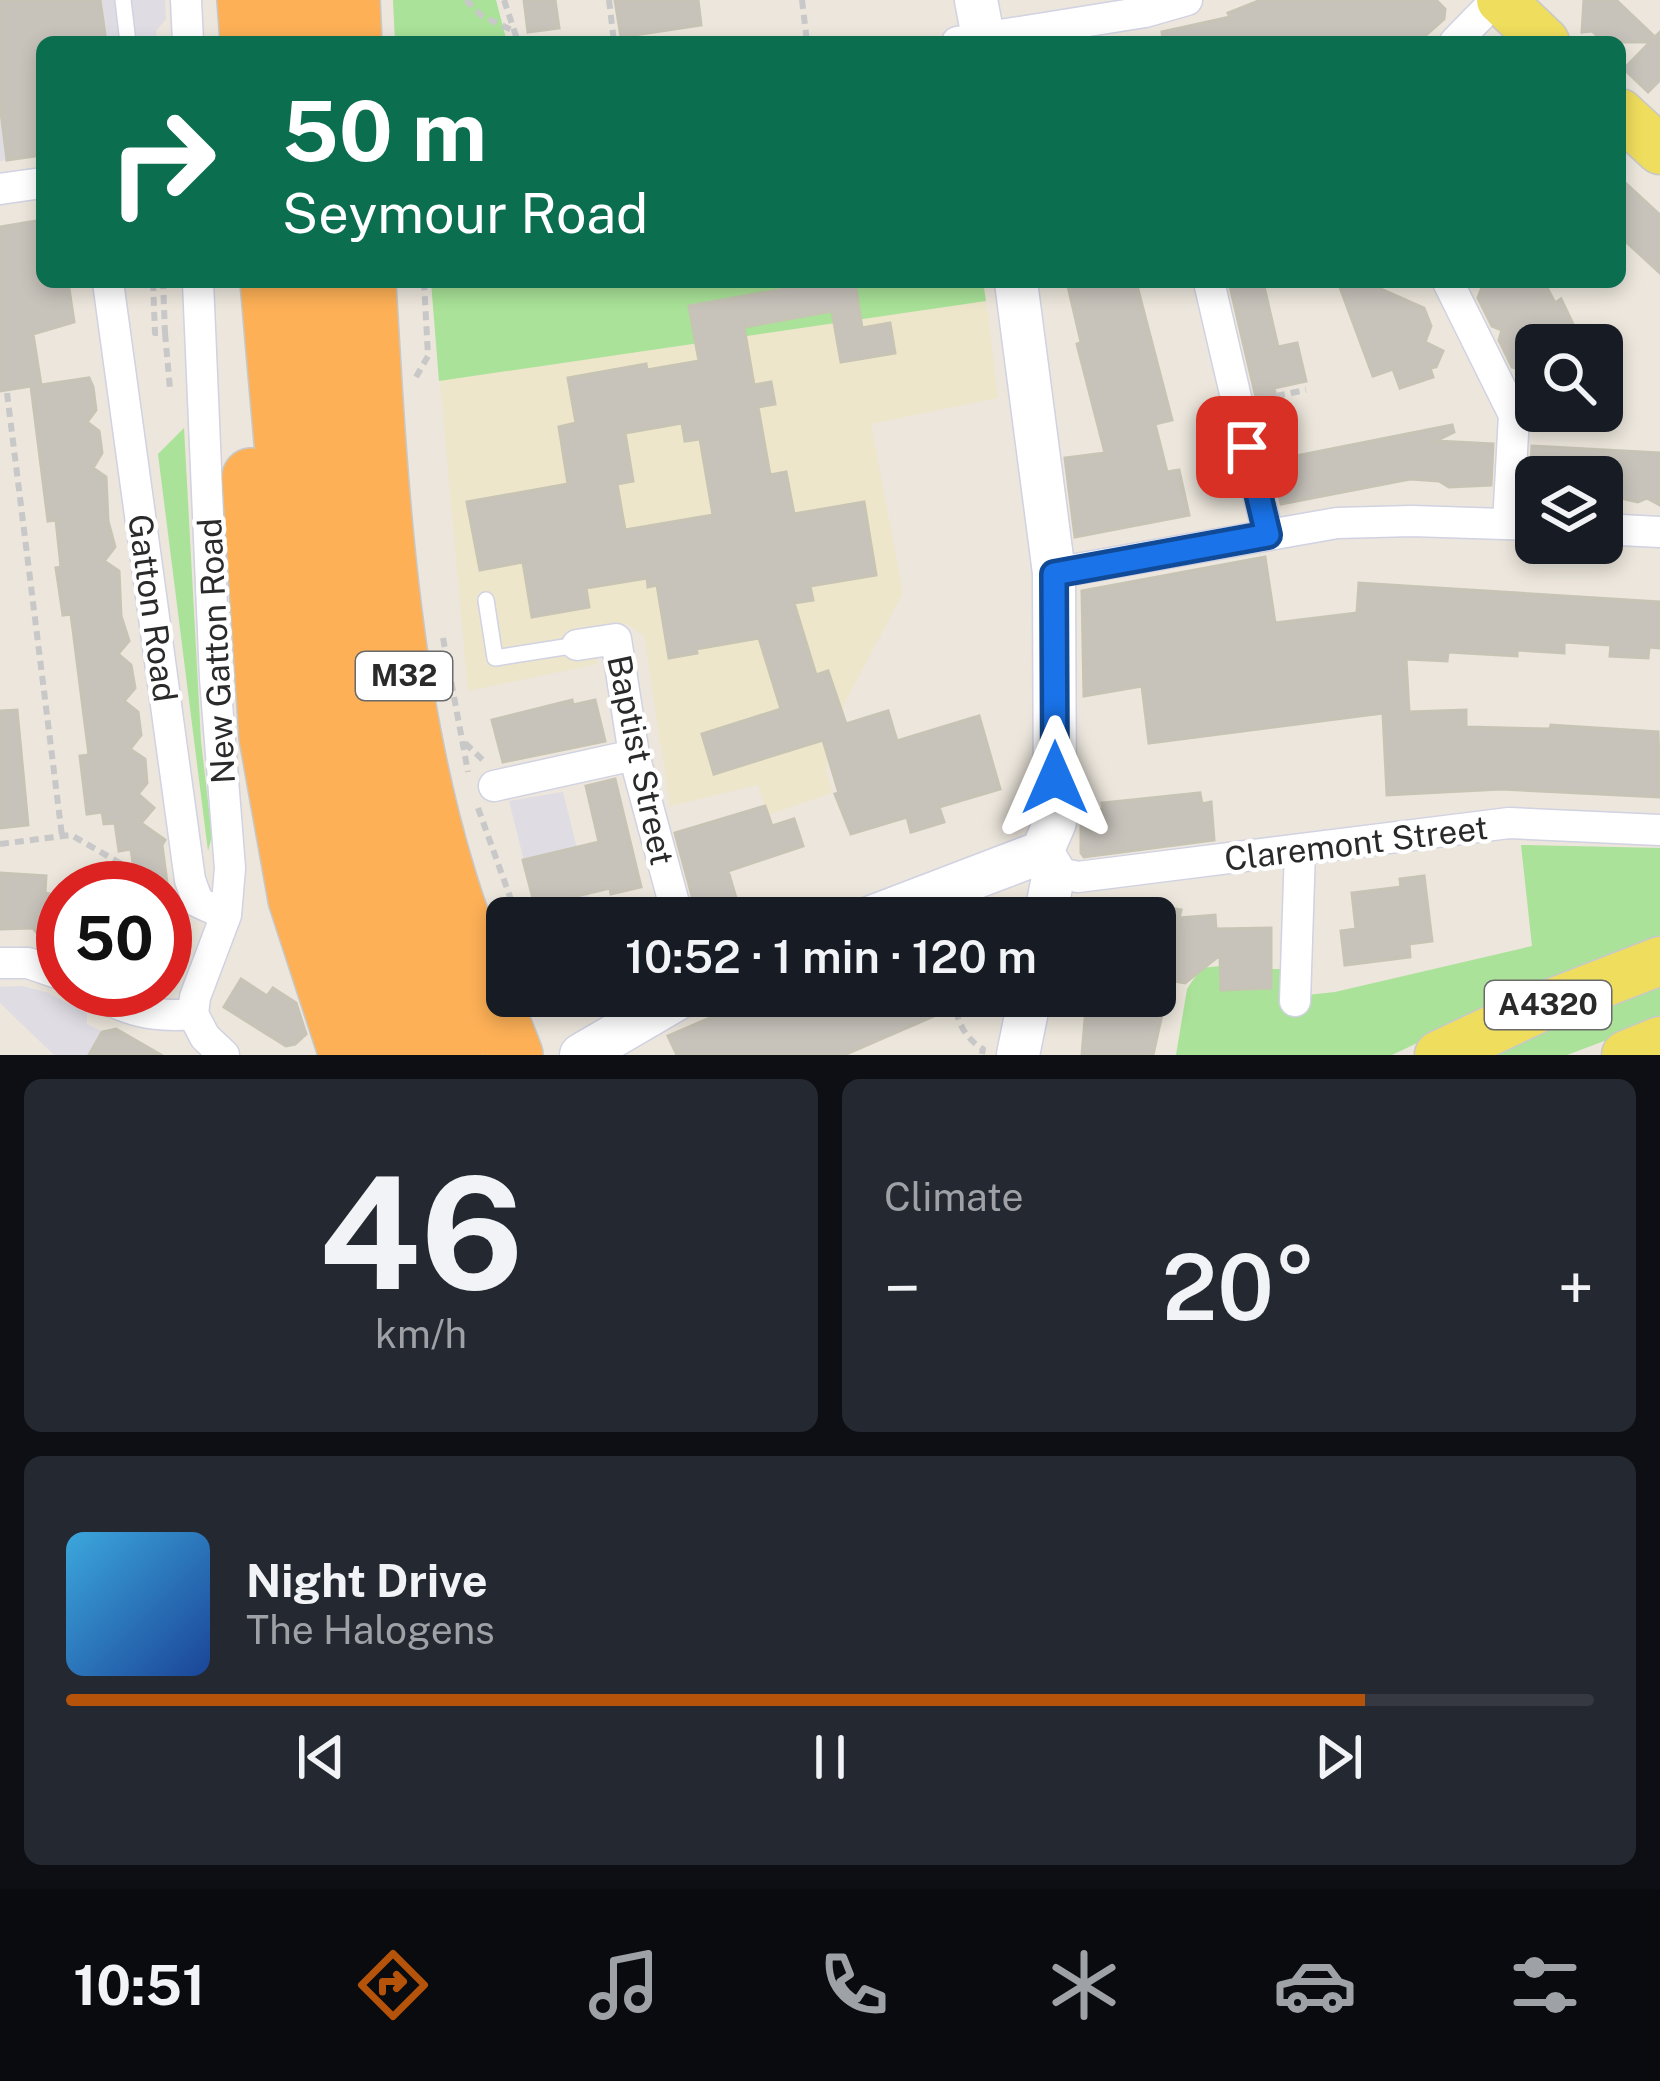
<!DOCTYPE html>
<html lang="en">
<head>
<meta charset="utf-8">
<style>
  :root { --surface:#171b24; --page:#242831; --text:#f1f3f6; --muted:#9ea1a6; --line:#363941; --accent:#b45309 }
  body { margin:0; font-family:"Public Sans",sans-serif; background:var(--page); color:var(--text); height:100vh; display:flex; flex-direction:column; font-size:45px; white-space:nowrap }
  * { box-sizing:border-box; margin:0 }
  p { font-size:39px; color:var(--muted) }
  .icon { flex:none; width:66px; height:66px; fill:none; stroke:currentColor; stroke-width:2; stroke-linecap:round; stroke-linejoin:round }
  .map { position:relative; height:1055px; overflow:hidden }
  .sheet { display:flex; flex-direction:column; gap:24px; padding:24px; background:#0d0f14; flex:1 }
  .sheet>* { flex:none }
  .banner { position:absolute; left:36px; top:36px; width:1590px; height:252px; border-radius:18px; box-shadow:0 6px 18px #0003; background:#0b6e4f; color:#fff; overflow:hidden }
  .controls { position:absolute; left:1515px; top:324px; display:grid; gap:24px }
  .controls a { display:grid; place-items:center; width:108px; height:108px; border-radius:18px; background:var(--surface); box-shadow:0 6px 18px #0003; font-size:60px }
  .speed { position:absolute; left:36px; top:861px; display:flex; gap:24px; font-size:60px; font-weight:700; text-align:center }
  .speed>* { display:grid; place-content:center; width:156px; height:156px; border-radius:50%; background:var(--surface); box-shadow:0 6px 18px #0003; line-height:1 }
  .speed .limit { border:18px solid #d22; background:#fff; color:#111 }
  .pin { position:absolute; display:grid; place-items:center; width:102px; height:102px; color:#fff; margin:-51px; border-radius:24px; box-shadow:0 6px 18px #0006 }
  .me { position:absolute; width:132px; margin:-66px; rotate:0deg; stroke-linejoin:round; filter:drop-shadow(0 0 9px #0008) }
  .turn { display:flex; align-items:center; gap:42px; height:252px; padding:0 48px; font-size:54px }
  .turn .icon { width:156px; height:156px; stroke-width:2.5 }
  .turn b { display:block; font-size:84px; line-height:102px }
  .big { font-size:90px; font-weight:600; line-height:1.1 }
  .sheet .widget { flex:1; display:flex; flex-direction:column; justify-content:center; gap:18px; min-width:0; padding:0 42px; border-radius:18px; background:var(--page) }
  .sheet .dial { align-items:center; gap:0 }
  .dial b { font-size:156px; line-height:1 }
  .song { display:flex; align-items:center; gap:36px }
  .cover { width:144px; height:144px; border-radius:18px; background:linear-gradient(135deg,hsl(200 70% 55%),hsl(220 70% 35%)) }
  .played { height:12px; border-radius:6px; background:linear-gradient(90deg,var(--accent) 85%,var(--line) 85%) }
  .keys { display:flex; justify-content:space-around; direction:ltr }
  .heat { display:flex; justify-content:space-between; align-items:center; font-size:66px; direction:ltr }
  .sheet .tiles { flex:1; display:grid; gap:24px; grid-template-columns:1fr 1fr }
  .widget:last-child { grid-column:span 2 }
  .trip { position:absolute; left:486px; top:897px; width:690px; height:120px; border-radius:18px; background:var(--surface); box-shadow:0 6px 18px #0003; font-weight:600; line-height:120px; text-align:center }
  .dock { display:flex; height:192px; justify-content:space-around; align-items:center; background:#090b0e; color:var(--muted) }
  .dock .icon { width:84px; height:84px }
  .dock .on { color:var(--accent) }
  .dock b { font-size:54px; color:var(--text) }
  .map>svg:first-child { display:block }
</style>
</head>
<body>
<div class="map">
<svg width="1660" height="1055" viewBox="0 0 1660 1055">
  <rect width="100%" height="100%" fill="#ece6dc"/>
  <path fill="#dfdce4" d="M 0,0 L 165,0 L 166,19 L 156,31 L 157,42 L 42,42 L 42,155 L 0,161 Z
    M 563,792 L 590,901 L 537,913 L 509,801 Z
    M 22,986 L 46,992 L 87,1013 L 87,1024 L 149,1055 L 54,1055 L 0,1003 L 0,987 Z"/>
  <path fill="#ede6cb" d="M 431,282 L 984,282 L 998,398 L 871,424 L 903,593 L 845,702 L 826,769 L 832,793 L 768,815 L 758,785 L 670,806 L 644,636 L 627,624 L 577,632 L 596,653 L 597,664 L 468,691 Z"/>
  <path fill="#a9e298" d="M 393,0 L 496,0 L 507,42 L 395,42 Z
    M 431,282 L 983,282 L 986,301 L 439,381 Z
    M 184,428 L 201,741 L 212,836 L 208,851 L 158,454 Z
    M 1521,845 L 1660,848 L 1660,939 L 1533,988 L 1392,1055 L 1176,1055 L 1187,989 L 1201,968 L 1220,966 L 1221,990 L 1270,988 L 1270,969 L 1286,969 L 1307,995 L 1335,992 L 1532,946 Z
    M 1660,978 L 1660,1020 L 1567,1055 L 1468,1055 Z"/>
  <path fill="#c7c3bb" stroke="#c7c3b5" stroke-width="3" fill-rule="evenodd" d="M 0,0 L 100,0 L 106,42 L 42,42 L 42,155 L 7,160 L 0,104 Z
    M 524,0 L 555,0 L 559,28 L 528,32 Z
    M 615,0 L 698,0 L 701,25 L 621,37 Z
    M 1261,0 L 1436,0 L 1445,9 L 1444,19 L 1418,42 L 1163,42 L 1162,32 L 1230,17 L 1228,13 Z
    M 1584,0 L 1616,0 L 1655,37 L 1660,32 L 1660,80 L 1648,92 L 1624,69 L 1650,42 L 1604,42 L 1592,31 L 1582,32 Z
    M 1620,178 L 1660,215 L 1660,273 L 1620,236 Z
    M 42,220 L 42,282 L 68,282 L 74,322 L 33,334 L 41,385 L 89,378 L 93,387 L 96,410 L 87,422 L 99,431 L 102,453 L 93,468 L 106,477 L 108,521 L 115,547 L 104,561 L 119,571 L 121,616 L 129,641 L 118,654 L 131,665 L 135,688 L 124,701 L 138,712 L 141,735 L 130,749 L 145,759 L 147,783 L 138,794 L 154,808 L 141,823 L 165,840 L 162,845 L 167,883 L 133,863 L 131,849 L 119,851 L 115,823 L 104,824 L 102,812 L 87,814 L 80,756 L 89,755 L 71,614 L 63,615 L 56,568 L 61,567 L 56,520 L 48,521 L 31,386 L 0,391 L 0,227 Z
    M 823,282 L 855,282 L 862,328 L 890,323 L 895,353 L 841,362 L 832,311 L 744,327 L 754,385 L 771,382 L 775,404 L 758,407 L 770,475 L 786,472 L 794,514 L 864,502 L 876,575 L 810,586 L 813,600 L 794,603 L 816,675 L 828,671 L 846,724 L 888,711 L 897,741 L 979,716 L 1000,789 L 939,807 L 944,822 L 911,832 L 907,817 L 851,834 L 835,794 L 839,793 L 823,740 L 714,774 L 702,734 L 781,709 L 759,638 L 696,649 L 697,653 L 669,658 L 657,585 L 648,587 L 647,578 L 586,588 L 589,607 L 532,617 L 523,562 L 480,570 L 467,502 L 568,484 L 559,427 L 576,423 L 568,378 L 646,364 L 647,370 L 699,361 L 689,306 ZM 682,423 L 685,441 L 700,439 L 713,515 L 625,530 L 617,484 L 633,481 L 625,433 Z
    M 1067,282 L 1136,282 L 1172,420 L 1155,424 L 1167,472 L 1179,470 L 1189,515 L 1075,537 L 1065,458 L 1105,453 L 1077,344 L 1081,342 Z
    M 1229,282 L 1263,282 L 1278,347 L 1297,343 L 1306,381 L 1274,388 L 1291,457 L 1452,425 L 1454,432 L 1436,441 L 1493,444 L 1491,485 L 1449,487 L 1439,481 L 1410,479 L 1281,504 Z
    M 1338,282 L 1365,282 L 1424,308 L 1431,326 L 1425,342 L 1443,351 L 1436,367 L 1430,368 L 1433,377 L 1400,388 L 1393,369 L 1373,376 Z
    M 1484,282 L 1544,282 L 1555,303 L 1561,299 L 1583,345 L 1536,345 L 1536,374 L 1512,367 L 1499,340 L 1502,330 L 1492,326 L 1478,298 Z
    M 1532,446 L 1660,453 L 1660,505 L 1647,498 L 1638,502 L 1616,497 L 1602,502 L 1602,477 L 1536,477 L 1536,487 L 1530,487 Z
    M 1265,557 L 1275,623 L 1357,613 L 1359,583 L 1660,602 L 1660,648 L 1649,647 L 1648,658 L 1610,656 L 1611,645 L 1564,642 L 1564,653 L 1517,650 L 1517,656 L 1448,652 L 1447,661 L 1406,659 L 1409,712 L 1466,710 L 1466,727 L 1550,729 L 1551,725 L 1658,732 L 1660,797 L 1501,789 L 1387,795 L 1383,713 L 1149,743 L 1142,686 L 1084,696 L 1082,591 Z
    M 572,700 L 573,705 L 595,700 L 605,741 L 503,762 L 492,720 Z
    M 17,710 L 28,825 L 0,828 L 0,711 Z
    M 615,779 L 641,887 L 611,894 L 610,888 L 535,906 L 523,860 L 599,842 L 586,786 Z
    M 1200,793 L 1202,804 L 1211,802 L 1214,840 L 1084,857 L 1081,853 L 1081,813 L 1103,809 L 1102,803 Z
    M 765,806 L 772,826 L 794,819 L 803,846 L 728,871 L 742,918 L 698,918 L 675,833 Z
    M 0,873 L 46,876 L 45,893 L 63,897 L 63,942 L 37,933 L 33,928 L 0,929 Z
    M 1424,876 L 1432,941 L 1409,944 L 1410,957 L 1345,965 L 1341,931 L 1356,929 L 1352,893 L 1401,887 L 1400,879 Z
    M 1155,905 L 1181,910 L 1179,918 L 1215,915 L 1216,929 L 1271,928 L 1271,988 L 1221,990 L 1220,955 L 1185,983 L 1168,980 L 1168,984 L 1155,983 Z
    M 241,979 L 267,996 L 273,988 L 296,1003 L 306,1034 L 295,1044 L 286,1046 L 224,1007 Z
    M 761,996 L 980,996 L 844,1055 L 677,1055 L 668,1036 Z
    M 1087,996 L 1166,996 L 1153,1055 L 1082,1055 Z
    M 116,1029 L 161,1055 L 89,1055 L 102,1032 Z"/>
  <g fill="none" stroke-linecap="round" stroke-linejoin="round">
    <defs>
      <path id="lane" d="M 123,0 L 128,42
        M 486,600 L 495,658 L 577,645"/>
      <path id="street" d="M 186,0 L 188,42
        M 957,42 L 1145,12 L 1187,0
        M 1455,42 L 1496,0
        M 0,189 L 42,183
        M 108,282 L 190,880 L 198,902 L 226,915
        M 1209,282 L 1268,535
        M 1448,282 L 1514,415 L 1508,524
        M 1602,529 L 1660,532
        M 1054,573 L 1337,523 L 1412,521 L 1536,525
        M 577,645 L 616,639 L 634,755 L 678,918
        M 494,786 L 634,755
        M 1054,872 L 1078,877 L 1509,823 L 1660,830
        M 0,963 L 28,963 L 63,975
        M 90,990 C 126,1010 151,1018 193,1014
        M 1295,1001 L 1300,850
        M 193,1014 L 195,997 L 226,915 L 230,868 L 215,678 L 198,282
        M 193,1014 L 205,1037 L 224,1055"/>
      <path id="secondary" d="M 976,0 L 984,42
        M 1016,282 L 1054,573 L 1055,822 L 1042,852
        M 1042,852 L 1054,872 L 1045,918
        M 869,918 L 1042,852
        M 581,1055 L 682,996
        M 1018,1055 L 1030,996"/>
      <path id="primary" d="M 1501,0 L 1545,42
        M 1620,113 L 1660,150
        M 1439,1055 L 1539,1008 L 1660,961
        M 1626,1055 L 1660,1041"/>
      <path id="highway" d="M 246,0 L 249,42
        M 297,0 L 300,42
        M 351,0 L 353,42
        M 269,282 L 287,487 L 316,732 L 355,901 L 405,1055
        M 317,282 L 331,485 L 359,728 L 395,889 L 454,1055
        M 367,282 C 378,477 389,686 446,874 C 464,935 491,995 514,1055
        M 251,477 L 268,737 L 297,899 L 348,1055"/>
    </defs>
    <use href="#lane" stroke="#d1d2e2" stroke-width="18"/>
    <use href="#street" stroke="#d1d2e2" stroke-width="33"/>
    <use href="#secondary" stroke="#d1d2e2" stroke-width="45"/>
    <use href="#primary" stroke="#c8c8c8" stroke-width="51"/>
    <use href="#highway" stroke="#c8c8c8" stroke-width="60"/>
    <path stroke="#c8c8c8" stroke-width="6" stroke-dasharray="9 6" stroke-linecap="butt" d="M 466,0 L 482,16 L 516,32
      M 504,0 L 518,42
      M 609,0 L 614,42
      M 802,0 L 807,42
      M 153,282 L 155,333 L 165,333 L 163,282
      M 165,333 L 170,389
      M 416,377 L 428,356 L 424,282
      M 7,393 L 62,836
      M 1276,396 L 1306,390
      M 443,638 L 468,772
      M 465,743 L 486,763
      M 478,808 L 513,905 L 522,918
      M 0,844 L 71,835 L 162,887
      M 994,918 L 1010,906
      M 581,996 L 599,1005
      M 955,996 C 954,1017 964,1038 983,1049 L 982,1054"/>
    <use href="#lane" stroke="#fff" stroke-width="15"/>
    <use href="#street" stroke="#fff" stroke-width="30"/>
    <use href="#secondary" stroke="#fff" stroke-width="42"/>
    <use href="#primary" stroke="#efdd5d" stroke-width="48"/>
    <use href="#highway" stroke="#fdb056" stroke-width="57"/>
  </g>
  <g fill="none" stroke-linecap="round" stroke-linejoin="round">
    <defs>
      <path id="route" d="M 1055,778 L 1054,574 L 1268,535 L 1247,447"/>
    </defs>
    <use href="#route" stroke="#114b97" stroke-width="30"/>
    <use href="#route" stroke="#1a73e8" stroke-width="21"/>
  </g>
  <g text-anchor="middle" stroke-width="9" stroke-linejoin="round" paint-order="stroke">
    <g fill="#fff" stroke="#6a6a6a" stroke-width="3">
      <rect x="356" y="652" width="96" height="48" rx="9"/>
      <rect x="1485" y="981" width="126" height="48" rx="9"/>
    </g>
    <g font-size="30" font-weight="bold" fill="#2a2a2a">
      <text x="404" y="686">M32</text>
      <text x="1548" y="1015">A4320</text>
    </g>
    <g font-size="33" fill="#2a2a2a" stroke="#fff">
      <text transform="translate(153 608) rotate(82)" y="12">Gatton Road</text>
      <text transform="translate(216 651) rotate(-93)" y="12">New Gatton Road</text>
      <text transform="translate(641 760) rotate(78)" y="12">Baptist Street</text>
      <text transform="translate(1356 843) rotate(-7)" y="12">Claremont Street</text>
    </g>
  </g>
</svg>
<div class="controls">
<a><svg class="icon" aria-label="search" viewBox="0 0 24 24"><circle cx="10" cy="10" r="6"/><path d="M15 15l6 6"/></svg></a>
<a><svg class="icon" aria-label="layers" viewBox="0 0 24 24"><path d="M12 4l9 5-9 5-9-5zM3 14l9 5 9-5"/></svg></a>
</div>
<div class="speed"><div class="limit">50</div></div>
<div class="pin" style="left:1247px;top:447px;background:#d93025"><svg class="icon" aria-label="arrive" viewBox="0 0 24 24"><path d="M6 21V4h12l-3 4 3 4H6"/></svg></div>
<svg class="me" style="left:1055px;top:778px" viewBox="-20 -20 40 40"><path d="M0-17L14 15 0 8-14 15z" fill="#1a73e8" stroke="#fff" stroke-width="4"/></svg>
<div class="trip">10:52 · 1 min · 120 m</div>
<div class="banner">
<div class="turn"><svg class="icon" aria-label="right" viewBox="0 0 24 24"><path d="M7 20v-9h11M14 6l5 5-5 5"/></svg><div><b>50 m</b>Seymour Road</div></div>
</div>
</div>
<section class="sheet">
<div class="tiles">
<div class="widget dial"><b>46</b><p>km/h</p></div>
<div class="widget"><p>Climate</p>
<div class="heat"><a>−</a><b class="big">20°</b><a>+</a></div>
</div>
<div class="widget">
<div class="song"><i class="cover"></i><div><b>Night Drive</b><p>The Halogens</p></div></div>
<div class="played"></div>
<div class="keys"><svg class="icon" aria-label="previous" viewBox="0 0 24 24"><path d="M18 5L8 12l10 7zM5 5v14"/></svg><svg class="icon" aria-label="pause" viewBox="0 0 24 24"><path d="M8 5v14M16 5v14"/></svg><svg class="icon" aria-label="next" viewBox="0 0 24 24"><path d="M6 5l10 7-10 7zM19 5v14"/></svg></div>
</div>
</div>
</section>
<nav class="dock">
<b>10:51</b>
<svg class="icon on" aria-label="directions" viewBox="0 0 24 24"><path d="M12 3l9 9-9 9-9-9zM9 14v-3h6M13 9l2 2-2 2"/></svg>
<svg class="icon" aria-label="music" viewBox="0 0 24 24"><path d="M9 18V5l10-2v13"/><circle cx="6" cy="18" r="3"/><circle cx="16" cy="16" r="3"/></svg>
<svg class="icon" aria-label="phone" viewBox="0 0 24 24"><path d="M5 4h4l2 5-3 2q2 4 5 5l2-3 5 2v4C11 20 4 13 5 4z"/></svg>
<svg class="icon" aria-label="climate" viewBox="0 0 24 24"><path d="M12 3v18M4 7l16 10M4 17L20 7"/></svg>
<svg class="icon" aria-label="car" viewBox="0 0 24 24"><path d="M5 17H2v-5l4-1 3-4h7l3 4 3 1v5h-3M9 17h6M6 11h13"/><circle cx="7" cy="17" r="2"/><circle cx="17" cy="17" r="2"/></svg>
<svg class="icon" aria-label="filters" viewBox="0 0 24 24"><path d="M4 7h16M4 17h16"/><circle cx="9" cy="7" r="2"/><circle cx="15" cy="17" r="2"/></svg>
</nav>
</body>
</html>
